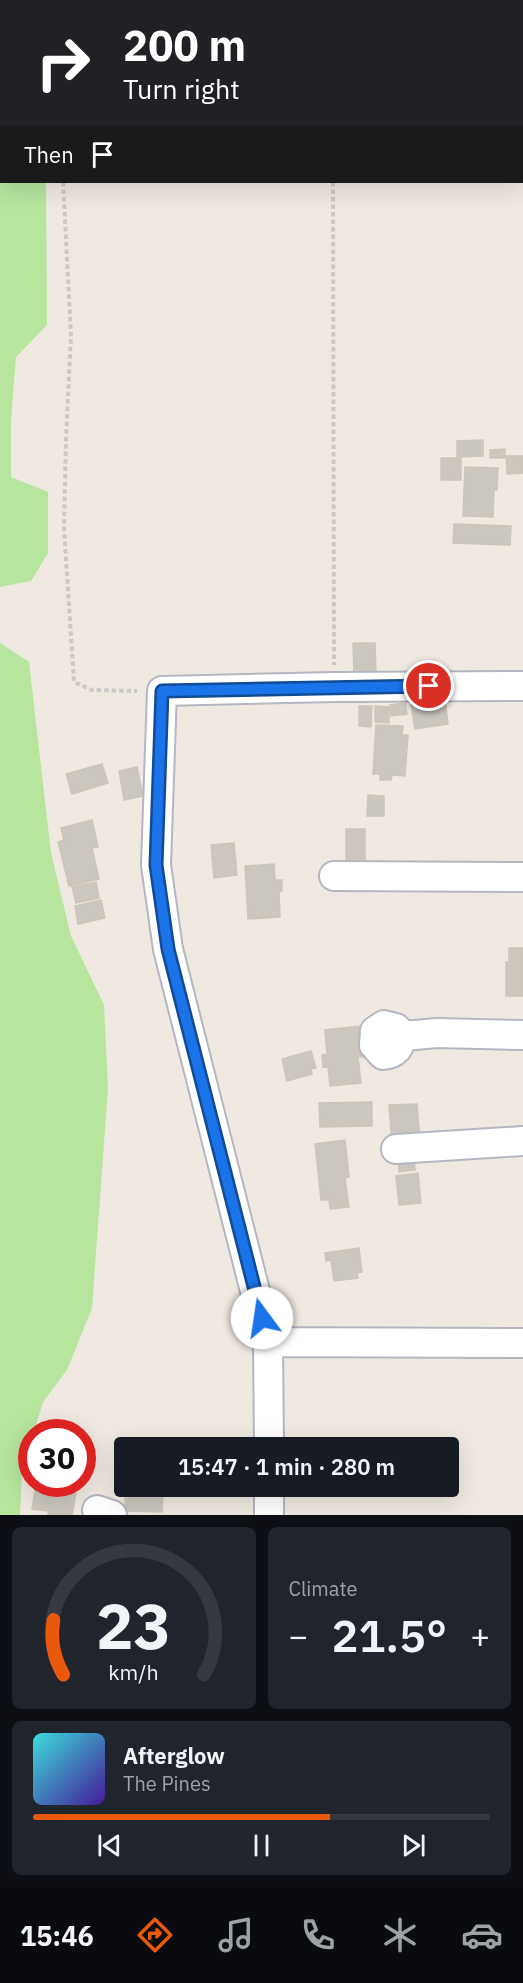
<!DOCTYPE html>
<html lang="en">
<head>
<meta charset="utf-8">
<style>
  :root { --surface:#171b24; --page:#20242c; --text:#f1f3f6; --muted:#9ea1a6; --line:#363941; --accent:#ea580c }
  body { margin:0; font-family:"IBM Plex Sans",sans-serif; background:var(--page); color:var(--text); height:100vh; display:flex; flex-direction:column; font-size:22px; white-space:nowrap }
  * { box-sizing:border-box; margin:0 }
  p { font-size:20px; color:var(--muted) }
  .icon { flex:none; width:33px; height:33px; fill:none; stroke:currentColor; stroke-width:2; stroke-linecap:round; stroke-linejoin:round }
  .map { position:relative; height:1515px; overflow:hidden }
  .drawer { display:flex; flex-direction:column; gap:12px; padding:12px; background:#0d0f14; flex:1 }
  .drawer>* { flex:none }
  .hud { position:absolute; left:0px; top:0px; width:524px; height:183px; box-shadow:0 6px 24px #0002; background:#202124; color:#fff; overflow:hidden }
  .speed { position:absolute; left:18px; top:1419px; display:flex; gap:12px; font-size:30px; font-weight:700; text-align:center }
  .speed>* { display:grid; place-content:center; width:78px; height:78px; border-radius:50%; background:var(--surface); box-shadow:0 6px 24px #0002; line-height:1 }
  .speed .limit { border:9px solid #d22; background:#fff; color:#111 }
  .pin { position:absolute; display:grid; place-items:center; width:51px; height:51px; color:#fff; margin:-26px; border:3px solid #fff; border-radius:50%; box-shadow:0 2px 6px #0007 }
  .me { position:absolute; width:66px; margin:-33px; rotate:346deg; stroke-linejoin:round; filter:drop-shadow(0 0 4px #0008) }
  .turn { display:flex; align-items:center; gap:21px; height:126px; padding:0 24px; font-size:27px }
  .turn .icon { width:78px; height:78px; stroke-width:2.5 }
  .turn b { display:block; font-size:42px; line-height:51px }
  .then { display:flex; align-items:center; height:57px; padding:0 24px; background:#0003; gap:12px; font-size:22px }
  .big { font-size:45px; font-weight:600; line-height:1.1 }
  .drawer .widget { flex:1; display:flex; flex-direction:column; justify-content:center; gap:9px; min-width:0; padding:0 21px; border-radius:9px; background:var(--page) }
  .drawer .dial { align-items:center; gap:0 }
  .dial svg { height:156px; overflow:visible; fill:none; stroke:var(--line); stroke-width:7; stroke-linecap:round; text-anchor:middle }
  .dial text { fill:var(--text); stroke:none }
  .song { display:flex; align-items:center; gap:18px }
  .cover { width:72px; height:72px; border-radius:9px; background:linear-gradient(135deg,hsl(180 70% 55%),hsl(260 70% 35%)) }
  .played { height:6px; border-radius:3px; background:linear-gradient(90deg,var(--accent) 65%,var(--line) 65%) }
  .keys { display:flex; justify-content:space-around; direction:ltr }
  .heat { display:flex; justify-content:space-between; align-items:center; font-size:33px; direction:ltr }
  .drawer .tiles { flex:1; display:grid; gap:12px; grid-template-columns:1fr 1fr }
  .widget:last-child { grid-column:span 2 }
  .trip { position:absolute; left:114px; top:1437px; width:345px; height:60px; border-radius:6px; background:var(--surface); box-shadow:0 6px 24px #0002; font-weight:600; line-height:60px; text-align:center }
  .tab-bar { display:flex; height:96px; justify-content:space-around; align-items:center; background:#090b0e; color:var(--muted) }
  .tab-bar .icon { width:42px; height:42px }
  .tab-bar .active { color:var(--accent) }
  .tab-bar b { font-size:27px; color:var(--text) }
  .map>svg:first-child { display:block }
</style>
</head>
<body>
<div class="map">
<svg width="523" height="1515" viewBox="0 0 523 1515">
  <rect width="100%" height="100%" fill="#efe9e1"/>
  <path fill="#b6e59e" d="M 0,0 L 24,0 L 2,2 L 2,182 L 46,182 L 47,325 L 16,357 L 11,420 L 11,477 L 48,492 L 48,553 L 31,581 L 0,587 Z
    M 0,643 L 29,662 L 51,853 L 71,936 L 104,1005 L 108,1088 L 92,1308 L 67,1370 L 43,1402 L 34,1432 L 32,1432 L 31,1442 L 22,1475 L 20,1515 L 0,1515 Z"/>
  <path fill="#cbc7bf" stroke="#cbc5ba" stroke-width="1.5" d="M 483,440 L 483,456 L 457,457 L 457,441 Z
    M 505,449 L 505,458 L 490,458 L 490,450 Z
    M 506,456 L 523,456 L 523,473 L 507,474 Z
    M 441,458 L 461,458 L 461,480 L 441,480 Z
    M 465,467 L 498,468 L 497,490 L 494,490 L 493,517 L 463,516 Z
    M 454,524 L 511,526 L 510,545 L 453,543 Z
    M 353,643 L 375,643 L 376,673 L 354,674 Z
    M 445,699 L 448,724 L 415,729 L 411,704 Z
    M 405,703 L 407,714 L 391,716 L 390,705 Z
    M 359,706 L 372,706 L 371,727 L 359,726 Z
    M 375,706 L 389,707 L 389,723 L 375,722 Z
    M 376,725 L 403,726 L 402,735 L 408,735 L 405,776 L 392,775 L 391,780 L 380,780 L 380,774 L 373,774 Z
    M 102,764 L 108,783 L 72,794 L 66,774 Z
    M 137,767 L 143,796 L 124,800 L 119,771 Z
    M 368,795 L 384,796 L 384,816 L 367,816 Z
    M 92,820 L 98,847 L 92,848 L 99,879 L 69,886 L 58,842 L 64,840 L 61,828 Z
    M 346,829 L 365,829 L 365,871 L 346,871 Z
    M 234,843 L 237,875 L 214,878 L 211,845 Z
    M 274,864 L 275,880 L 282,880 L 282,891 L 279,892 L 280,917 L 248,919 L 245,866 Z
    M 96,882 L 99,898 L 76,903 L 72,887 Z
    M 101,900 L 105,918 L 78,924 L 75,906 Z
    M 509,948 L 523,948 L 523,996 L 506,996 L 506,962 L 509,962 Z
    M 361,1026 L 364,1057 L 358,1057 L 361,1083 L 330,1086 L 328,1067 L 323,1067 L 322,1055 L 327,1054 L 325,1030 Z
    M 311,1051 L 316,1068 L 311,1069 L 312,1074 L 287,1081 L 282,1059 Z
    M 372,1102 L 372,1126 L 320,1127 L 319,1103 Z
    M 417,1104 L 420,1141 L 392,1143 L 389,1105 Z
    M 345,1140 L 349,1177 L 345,1178 L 349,1207 L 330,1209 L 329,1200 L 321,1200 L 315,1144 Z
    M 414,1157 L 415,1170 L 399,1172 L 398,1158 Z
    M 418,1173 L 421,1203 L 399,1205 L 396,1176 Z
    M 359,1248 L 362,1272 L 357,1273 L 358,1278 L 334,1281 L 331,1260 L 326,1261 L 325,1253 Z
    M 36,1484 L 51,1486 L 47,1511 L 32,1509 Z
    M 52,1489 L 76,1493 L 72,1515 L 48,1515 Z
    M 125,1490 L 163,1491 L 162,1512 L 125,1511 Z"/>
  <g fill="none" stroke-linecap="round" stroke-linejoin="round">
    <defs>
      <path id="minor" d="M 334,876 L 523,877
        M 384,1025 L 396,1028 L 403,1036 C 399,1048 396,1054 383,1055 L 374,1045 L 375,1031 Z
        M 403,1036 L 437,1033 L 523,1035
        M 396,1149 L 523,1141
        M 268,1342 L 523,1343
        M 269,1448 L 268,1342 L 168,949 L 156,865 L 162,691 L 334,687 L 523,686
        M 269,1486 L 269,1515
        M 97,1510 L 112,1515"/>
    </defs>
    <use href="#minor" stroke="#b4b7c1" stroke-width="32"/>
    <path stroke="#c9c9c9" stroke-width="4" stroke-dasharray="4.5 3" stroke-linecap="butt" d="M 330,0 L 330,2
      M 79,2 L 79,0
      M 63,182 L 71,335 L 66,439 L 64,528 L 74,682 L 92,690 L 137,691
      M 333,182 L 334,665"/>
    <use href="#minor" stroke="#fff" stroke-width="28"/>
  </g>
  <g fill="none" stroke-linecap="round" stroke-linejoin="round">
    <defs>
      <path id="route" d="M 262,1318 L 168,949 L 156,865 L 162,691 L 429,686"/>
    </defs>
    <use href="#route" stroke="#114b97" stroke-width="15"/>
    <use href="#route" stroke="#1a73e8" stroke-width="10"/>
  </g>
</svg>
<div class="speed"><div class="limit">30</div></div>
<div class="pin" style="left:429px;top:686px;background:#d93025"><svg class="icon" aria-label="arrive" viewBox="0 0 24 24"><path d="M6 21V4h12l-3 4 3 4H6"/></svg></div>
<svg class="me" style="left:262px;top:1318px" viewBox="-20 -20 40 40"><circle r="19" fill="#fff"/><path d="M0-13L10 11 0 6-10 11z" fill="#1a73e8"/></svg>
<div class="trip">15:47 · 1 min · 280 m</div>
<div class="hud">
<div class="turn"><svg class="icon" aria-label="right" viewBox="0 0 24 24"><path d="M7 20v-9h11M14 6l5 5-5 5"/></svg><div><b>200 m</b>Turn right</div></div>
<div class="then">Then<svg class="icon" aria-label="arrive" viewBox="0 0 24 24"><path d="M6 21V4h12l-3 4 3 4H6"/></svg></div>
</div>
</div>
<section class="drawer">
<div class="tiles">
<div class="widget dial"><svg viewBox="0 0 100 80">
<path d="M14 69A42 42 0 1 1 86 69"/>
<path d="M14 69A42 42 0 0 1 9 41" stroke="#ea580c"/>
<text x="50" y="56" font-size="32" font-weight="700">23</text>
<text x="50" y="72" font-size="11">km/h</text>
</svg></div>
<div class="widget"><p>Climate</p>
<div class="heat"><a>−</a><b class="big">21.5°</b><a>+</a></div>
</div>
<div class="widget">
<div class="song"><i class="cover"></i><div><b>Afterglow</b><p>The Pines</p></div></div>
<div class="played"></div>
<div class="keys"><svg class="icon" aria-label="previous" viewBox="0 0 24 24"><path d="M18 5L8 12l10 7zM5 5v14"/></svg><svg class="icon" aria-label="pause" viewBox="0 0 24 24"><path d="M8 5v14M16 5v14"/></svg><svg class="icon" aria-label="next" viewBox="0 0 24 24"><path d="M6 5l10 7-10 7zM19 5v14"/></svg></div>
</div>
</div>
</section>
<nav class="tab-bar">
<b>15:46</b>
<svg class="icon active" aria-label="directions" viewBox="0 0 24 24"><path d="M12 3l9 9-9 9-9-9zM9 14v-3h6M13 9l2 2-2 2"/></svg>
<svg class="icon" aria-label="music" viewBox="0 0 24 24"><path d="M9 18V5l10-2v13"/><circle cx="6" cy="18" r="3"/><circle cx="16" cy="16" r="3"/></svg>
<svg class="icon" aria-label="phone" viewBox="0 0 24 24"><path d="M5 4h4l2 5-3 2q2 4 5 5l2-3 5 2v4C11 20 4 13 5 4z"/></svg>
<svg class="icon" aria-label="climate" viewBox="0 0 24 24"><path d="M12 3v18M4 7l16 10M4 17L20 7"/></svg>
<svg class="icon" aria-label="car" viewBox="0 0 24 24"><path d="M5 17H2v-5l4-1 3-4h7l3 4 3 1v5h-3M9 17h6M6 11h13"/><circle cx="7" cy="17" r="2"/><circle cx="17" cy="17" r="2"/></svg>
</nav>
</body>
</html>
